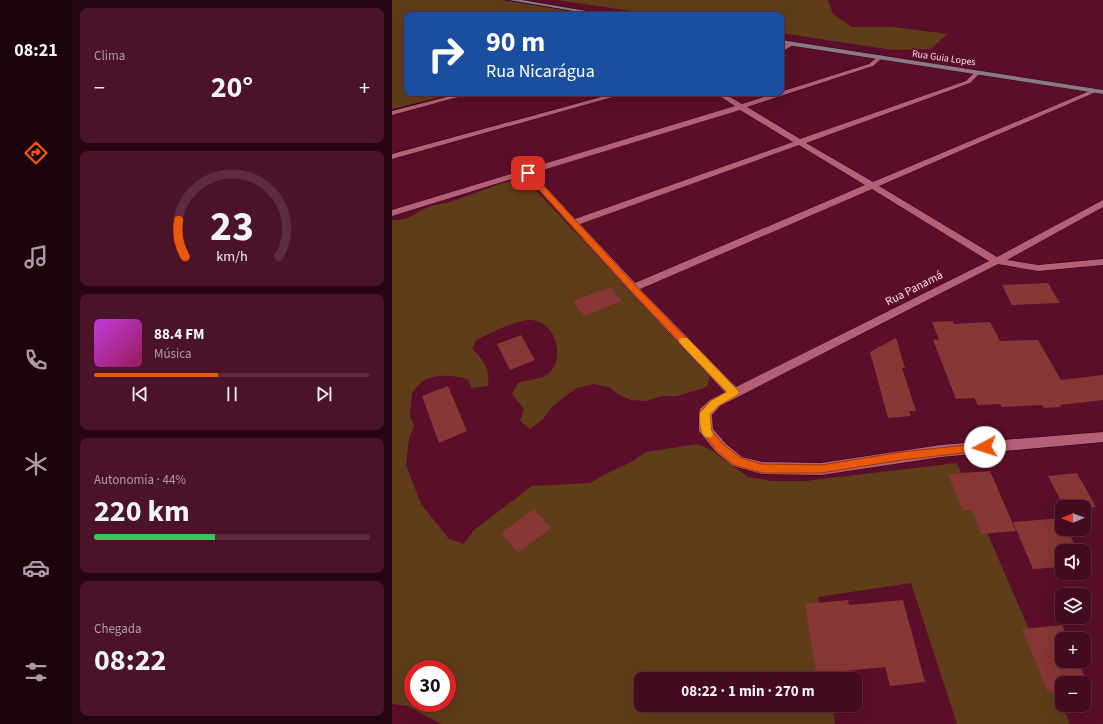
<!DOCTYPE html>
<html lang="pt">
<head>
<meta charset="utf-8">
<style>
  :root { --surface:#440a20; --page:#4b1329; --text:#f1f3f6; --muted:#af9aa5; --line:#5c2b3e; --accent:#ea580c }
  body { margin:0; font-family:"Source Sans 3",sans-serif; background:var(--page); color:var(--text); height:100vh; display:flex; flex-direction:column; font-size:15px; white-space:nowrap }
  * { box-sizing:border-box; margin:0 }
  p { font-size:13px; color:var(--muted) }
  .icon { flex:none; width:22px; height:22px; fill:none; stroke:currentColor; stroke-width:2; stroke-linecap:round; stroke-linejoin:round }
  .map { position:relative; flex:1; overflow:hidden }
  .side { display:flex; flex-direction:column; gap:8px; padding:8px; background:#250612; width:320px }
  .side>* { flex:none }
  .hud { position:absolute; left:12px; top:12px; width:380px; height:84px; border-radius:8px; box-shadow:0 4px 16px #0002,0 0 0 1px var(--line); background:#1a4fa0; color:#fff; overflow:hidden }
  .needle { width:26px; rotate:269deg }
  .controls { position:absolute; left:663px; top:500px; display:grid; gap:8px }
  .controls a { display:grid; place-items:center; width:36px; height:36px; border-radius:8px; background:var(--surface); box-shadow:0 4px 16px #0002,0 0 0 1px var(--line); font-size:20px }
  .speed { position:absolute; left:12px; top:660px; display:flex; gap:8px; font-size:20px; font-weight:700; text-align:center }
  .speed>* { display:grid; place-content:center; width:52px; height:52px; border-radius:50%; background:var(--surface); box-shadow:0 4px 16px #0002,0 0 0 1px var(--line); line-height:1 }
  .speed .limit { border:6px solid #d22; background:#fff; color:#111 }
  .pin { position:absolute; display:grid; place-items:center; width:34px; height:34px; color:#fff; margin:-17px; border-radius:8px; box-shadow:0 2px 6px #0006 }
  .me { position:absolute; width:44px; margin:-22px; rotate:265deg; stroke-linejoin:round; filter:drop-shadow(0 0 3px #0008) }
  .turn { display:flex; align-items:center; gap:14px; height:84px; padding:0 16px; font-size:18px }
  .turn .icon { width:52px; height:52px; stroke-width:2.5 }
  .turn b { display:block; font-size:28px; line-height:34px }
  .big { font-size:30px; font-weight:700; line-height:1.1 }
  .side .widget { flex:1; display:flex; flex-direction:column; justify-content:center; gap:6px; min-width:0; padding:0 14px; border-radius:8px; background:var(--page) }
  .side .dial { align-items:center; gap:0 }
  .dial svg { height:104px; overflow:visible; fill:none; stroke:var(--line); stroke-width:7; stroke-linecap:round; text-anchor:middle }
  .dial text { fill:var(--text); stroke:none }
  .song { display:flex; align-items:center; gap:12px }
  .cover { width:48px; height:48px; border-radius:6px; background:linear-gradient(135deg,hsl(290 70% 55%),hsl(330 70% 35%)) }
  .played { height:4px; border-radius:2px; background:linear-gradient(90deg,var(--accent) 45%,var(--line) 45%) }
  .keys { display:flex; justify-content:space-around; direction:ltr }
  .heat { display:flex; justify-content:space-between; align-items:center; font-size:22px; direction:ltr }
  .charge { height:6px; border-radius:3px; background:linear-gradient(90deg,#34c759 44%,var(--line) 0) }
  .trip { position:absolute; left:242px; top:672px; width:228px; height:40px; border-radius:8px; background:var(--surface); box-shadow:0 4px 16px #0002,0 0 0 1px var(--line); font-weight:700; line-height:40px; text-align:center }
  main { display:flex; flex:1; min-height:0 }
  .menu { display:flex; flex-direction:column; width:72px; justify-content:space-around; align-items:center; background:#1b040d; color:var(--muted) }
  .menu .icon { width:28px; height:28px }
  .menu .active { color:var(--accent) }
  .menu b { font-size:18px; color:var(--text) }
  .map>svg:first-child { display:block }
</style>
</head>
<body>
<main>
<nav class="menu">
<b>08:21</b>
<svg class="icon active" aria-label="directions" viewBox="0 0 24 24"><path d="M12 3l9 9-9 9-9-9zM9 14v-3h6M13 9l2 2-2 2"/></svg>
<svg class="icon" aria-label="music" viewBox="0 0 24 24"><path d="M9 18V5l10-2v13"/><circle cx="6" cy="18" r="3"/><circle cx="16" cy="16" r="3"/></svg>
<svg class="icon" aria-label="phone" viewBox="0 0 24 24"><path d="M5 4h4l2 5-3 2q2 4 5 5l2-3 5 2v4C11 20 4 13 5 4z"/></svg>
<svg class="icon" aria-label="climate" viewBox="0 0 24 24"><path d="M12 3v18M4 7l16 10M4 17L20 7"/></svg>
<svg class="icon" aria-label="car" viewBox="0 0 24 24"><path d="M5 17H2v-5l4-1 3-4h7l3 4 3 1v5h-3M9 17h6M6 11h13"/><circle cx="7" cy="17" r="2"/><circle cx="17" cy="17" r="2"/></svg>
<svg class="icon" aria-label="filters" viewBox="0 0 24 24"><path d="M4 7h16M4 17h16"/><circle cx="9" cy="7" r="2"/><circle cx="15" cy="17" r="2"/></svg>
</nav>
<section class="side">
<div class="widget"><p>Clima</p>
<div class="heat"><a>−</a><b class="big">20°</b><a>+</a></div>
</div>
<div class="widget dial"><svg viewBox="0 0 100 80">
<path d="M14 69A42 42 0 1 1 86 69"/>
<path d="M14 69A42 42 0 0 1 9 41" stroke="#ea580c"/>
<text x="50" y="56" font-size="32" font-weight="700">23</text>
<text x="50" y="72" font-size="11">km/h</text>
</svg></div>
<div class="widget">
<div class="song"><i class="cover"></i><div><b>88.4 FM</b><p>Música</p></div></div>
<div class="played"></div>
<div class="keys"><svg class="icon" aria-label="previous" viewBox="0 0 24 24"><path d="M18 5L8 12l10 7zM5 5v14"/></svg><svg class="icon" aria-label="pause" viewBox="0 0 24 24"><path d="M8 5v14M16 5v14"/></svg><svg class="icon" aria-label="next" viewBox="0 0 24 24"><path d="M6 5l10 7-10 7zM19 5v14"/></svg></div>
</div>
<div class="widget"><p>Autonomia · 44%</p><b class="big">220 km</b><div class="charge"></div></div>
<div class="widget"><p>Chegada</p><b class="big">08:22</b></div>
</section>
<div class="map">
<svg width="711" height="724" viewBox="0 0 711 724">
  <rect width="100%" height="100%" fill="#5a0e2a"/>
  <path fill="#5f3d19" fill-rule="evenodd" d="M 0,0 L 108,0 L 204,15 L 15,15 L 15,93 L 64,93 L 0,109 Z
    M 164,0 L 436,0 L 441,14 L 460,27 L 501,27 L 555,34 L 539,49 L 501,50 L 389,33 L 389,15 L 266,15 Z
    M 129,179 L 136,182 L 318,375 L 315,387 L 285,396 L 270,396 L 254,401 L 239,400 L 226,394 L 217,387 L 201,384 L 185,388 L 172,397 L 160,407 L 151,419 L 138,429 L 128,421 L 132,409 L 120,394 L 126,383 C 131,381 152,378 155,375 C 175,360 164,320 138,320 C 124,320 97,334 84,340 L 80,349 C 92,359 98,370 96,386 L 79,388 L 76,379 C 62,376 45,373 31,381 C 27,384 23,389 20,393 L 18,416 L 22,426 L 17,439 L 14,465 L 29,504 L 57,539 L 72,544 L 82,530 L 140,486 L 198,483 L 212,475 L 241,461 L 254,452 L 305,444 L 319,450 L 356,477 L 380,481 L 413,481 L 565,463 L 678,724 L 565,724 L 519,583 L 426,597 L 437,679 L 249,679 L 249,705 L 440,705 L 443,724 L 49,724 L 16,706 L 0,704 L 0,220 C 19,222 23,211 40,206 C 47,204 56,203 64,200 C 85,193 106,183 129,179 ZM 21,669 L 55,669 L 55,703 L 21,703 Z"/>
  <path fill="#873735" d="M 656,283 L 668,303 L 620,305 L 610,285 Z
    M 219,287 L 230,301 L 192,316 L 181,301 Z
    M 561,321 L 562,324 L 598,322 L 608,341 L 646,340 L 669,380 L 711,375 L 711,400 L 668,405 L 669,407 L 652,408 L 650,405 L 610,407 L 608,404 L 586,405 L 582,398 L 564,399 L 541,340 L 547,340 L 540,322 Z
    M 129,335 L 143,360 L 118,370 L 105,344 Z
    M 504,338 L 513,368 L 510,368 L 524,411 L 517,411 L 519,416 L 496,418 L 478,352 Z
    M 56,386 L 75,431 L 47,443 L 30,396 Z
    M 598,471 L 624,531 L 589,534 L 580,510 L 570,510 L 556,474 Z
    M 685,473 L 704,507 L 672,507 L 656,476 Z
    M 142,509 L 159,528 L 126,553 L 109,533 Z
    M 670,518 L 670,529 L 675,529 L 686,551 L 670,551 L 670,567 L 641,569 L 621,522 Z
    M 456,600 L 457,605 L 511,600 L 533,682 L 498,686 L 493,667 L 443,672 L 444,679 L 425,679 L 413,604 Z
    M 670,625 L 676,639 L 670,639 L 670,661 L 686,661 L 697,687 L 692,688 L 692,683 L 670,683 L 670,690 L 656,692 L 630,629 Z
    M 429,705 L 449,705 L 450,709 L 430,711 Z"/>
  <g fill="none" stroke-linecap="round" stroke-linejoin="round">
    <defs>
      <path id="street" d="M 398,43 L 403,44 L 389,52 L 389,47 Z
        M 488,55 L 491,57 L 481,66 L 355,107 L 408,139 L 574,81 L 584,71 L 588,71 L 588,73 L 578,83 L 414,143 L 481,182 L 700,90 L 704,90 L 704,92 L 487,186 L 605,257 L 711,200 L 711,207 L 615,260 L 646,265 L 711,259 L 711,265 L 646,271 L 606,264 L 328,406 L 320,415 L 321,429 L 334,444 L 350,457 L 370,462 L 429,463 L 549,445 L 711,432 L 711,442 L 549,457 L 429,475 L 370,474 L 341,466 L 324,452 L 307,431 L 307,413 L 308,409 L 318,400 L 333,392 L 237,290 L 133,175 L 0,216 L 0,210 L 343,106 L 323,93 L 331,93 L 350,104 L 477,64 ZM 348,110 L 401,142 L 183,219 L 141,173 ZM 407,145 L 473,185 L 243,283 L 188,224 ZM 480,189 L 597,261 L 344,387 L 248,289 Z
        M 70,93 L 81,93 L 0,115 L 0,111 Z
        M 224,93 L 235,93 L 0,159 L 0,154 Z"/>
      <path id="secondary" d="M 117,0 L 130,0 L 218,15 L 205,15 Z
        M 389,40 L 711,90 L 711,94 L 389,44 Z"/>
    </defs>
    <use href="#street" stroke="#360014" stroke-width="1"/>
    <use href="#secondary" stroke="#360014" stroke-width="1"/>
    <use href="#street" fill="#b46076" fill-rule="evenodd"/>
    <use href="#secondary" fill="#8a7a85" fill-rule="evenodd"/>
  </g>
  <path fill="#ea580c" stroke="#983908" d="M 133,171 L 138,171 L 244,286 L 345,390 L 347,392 L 345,395 L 326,406 L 318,414 L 319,430 L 332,445 L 349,458 L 370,464 L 429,465 L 510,452 L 593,443 L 597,444 L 598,447 L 597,450 L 510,460 L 429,473 L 370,473 L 342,465 L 325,451 L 309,431 L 308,413 C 314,403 325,397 335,392 L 238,290 L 133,174 Z"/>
  <path fill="#f59e0b" d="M 288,338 L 295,338 L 347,392 L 345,395 L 326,406 L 318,414 L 319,430 L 321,434 L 320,437 C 307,441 308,421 308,413 L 319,401 L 335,392 L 288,343 L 287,341 Z"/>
  <g text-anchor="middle" stroke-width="4" stroke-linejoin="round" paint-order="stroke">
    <g font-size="10" fill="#fbdde3" stroke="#5a0e2a">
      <text transform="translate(552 57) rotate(8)" y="4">Rua Guia Lopes</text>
    </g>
    <g font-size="12" fill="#fbdde3" stroke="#5a0e2a">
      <text transform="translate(522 288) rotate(-27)" y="4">Rua Panamá</text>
    </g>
  </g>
</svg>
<div class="controls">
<a><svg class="needle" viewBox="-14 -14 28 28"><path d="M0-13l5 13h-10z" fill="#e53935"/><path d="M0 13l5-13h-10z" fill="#af9aa5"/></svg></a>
<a><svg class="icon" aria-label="sound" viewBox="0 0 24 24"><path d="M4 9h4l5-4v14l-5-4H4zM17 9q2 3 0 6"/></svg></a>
<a><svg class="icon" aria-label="layers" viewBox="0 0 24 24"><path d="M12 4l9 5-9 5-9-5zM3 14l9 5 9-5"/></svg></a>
<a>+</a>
<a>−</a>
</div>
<div class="speed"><div class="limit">30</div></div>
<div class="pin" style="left:136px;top:173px;background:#d93025"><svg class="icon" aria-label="arrive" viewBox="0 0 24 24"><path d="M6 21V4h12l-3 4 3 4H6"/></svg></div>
<svg class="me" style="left:593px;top:447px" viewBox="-20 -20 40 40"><circle r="19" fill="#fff"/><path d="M0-13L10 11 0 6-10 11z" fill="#ea580c"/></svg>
<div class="trip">08:22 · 1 min · 270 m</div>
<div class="hud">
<div class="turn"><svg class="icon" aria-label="right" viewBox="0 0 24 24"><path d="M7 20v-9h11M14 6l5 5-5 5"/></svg><div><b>90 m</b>Rua Nicarágua</div></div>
</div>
</div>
</main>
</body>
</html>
